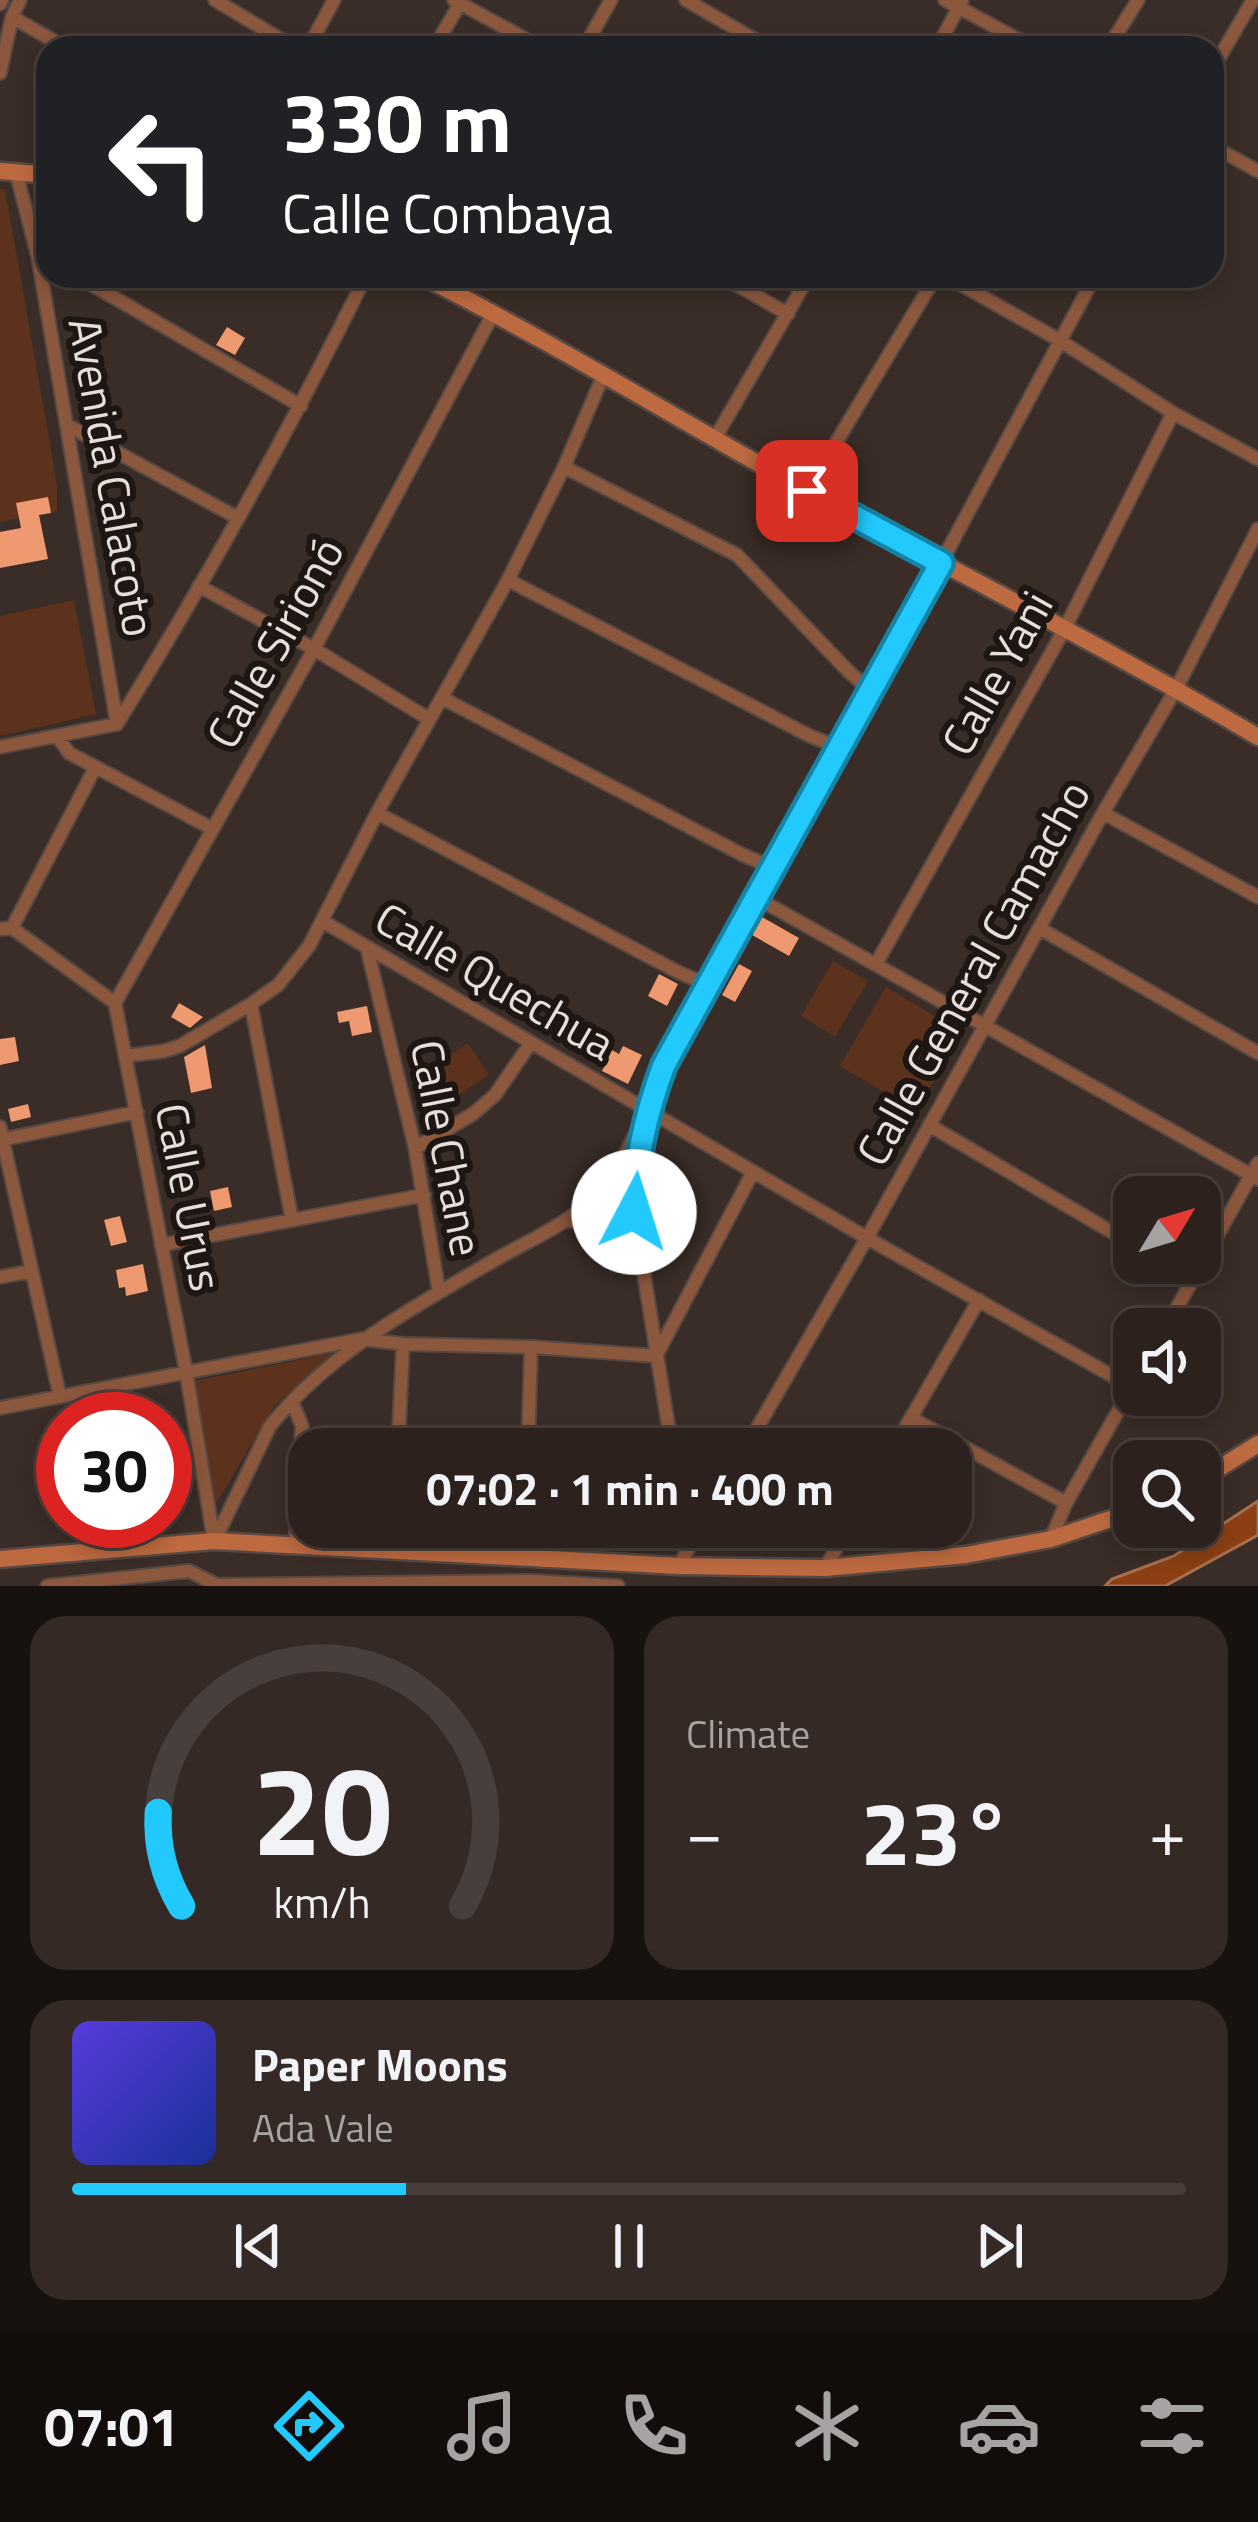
<!DOCTYPE html>
<html lang="en">
<head>
<meta charset="utf-8">
<style>
  :root { --surface:#2c211c; --page:#342925; --text:#f1f3f6; --muted:#a6a3a3; --line:#483e3b; --accent:#22c9fd }
  body { margin:0; font-family:"Titillium Web",sans-serif; background:var(--page); color:var(--text); height:100vh; display:flex; flex-direction:column; font-size:45px; white-space:nowrap }
  * { box-sizing:border-box; margin:0 }
  p { font-size:39px; color:var(--muted) }
  .icon { flex:none; width:66px; height:66px; fill:none; stroke:currentColor; stroke-width:2; stroke-linecap:round; stroke-linejoin:round }
  .map { position:relative; height:1586px; overflow:hidden }
  .side { display:flex; flex-direction:column; gap:30px; padding:30px; background:#18120f; flex:1 }
  .side>* { flex:none }
  .guide { position:absolute; left:36px; top:36px; width:1188px; height:252px; border-radius:36px; box-shadow:0 6px 18px #0003,0 0 0 3px var(--line); background:#202124; color:#fff; overflow:hidden }
  .needle { width:78px; rotate:52deg }
  .tools { position:absolute; left:1113px; top:1176px; display:grid; gap:24px }
  .tools a { display:grid; place-items:center; width:108px; height:108px; border-radius:24px; background:var(--surface); box-shadow:0 6px 18px #0003,0 0 0 3px var(--line); font-size:60px }
  .speed { position:absolute; left:36px; top:1392px; display:flex; gap:24px; font-size:60px; font-weight:700; text-align:center }
  .speed>* { display:grid; place-content:center; width:156px; height:156px; border-radius:50%; background:var(--surface); box-shadow:0 6px 18px #0003,0 0 0 3px var(--line); line-height:1 }
  .speed .limit { border:18px solid #d22; background:#fff; color:#111 }
  .pin { position:absolute; display:grid; place-items:center; width:102px; height:102px; color:#fff; margin:-51px; border-radius:24px; box-shadow:0 6px 18px #0006 }
  .me { position:absolute; width:132px; margin:-66px; rotate:5deg; stroke-linejoin:round; filter:drop-shadow(0 0 9px #0008) }
  .turn { display:flex; align-items:center; gap:42px; height:252px; padding:0 48px; font-size:54px }
  .turn .icon { width:156px; height:156px; stroke-width:2.5 }
  .turn b { display:block; font-size:84px; line-height:102px }
  .big { font-size:90px; font-weight:700; line-height:1.1 }
  .side .card { flex:1; display:flex; flex-direction:column; justify-content:center; gap:18px; min-width:0; padding:0 42px; border-radius:36px; background:var(--page) }
  .side .dial { align-items:center; gap:0 }
  .dial svg { height:312px; overflow:visible; fill:none; stroke:var(--line); stroke-width:7; stroke-linecap:round; text-anchor:middle }
  .dial text { fill:var(--text); stroke:none }
  .song { display:flex; align-items:center; gap:36px }
  .cover { width:144px; height:144px; border-radius:18px; background:linear-gradient(135deg,hsl(250 70% 55%),hsl(230 70% 35%)) }
  .played { height:12px; border-radius:6px; background:linear-gradient(90deg,var(--accent) 30%,var(--line) 30%) }
  .keys { display:flex; justify-content:space-around; direction:ltr }
  .heat { display:flex; justify-content:space-between; align-items:center; font-size:66px; direction:ltr }
  .side .tiles { flex:1; display:grid; gap:30px; grid-template-columns:1fr 1fr }
  .card:last-child { grid-column:span 2 }
  .trip { position:absolute; left:288px; top:1428px; width:684px; height:120px; border-radius:36px; background:var(--surface); box-shadow:0 6px 18px #0003,0 0 0 3px var(--line); font-weight:700; line-height:120px; text-align:center }
  .tab-bar { display:flex; height:192px; justify-content:space-around; align-items:center; background:#120d0b; color:var(--muted) }
  .tab-bar .icon { width:84px; height:84px }
  .tab-bar .current { color:var(--accent) }
  .tab-bar b { font-size:54px; color:var(--text) }
  .map>svg:first-child { display:block }
</style>
</head>
<body>
<div class="map">
<svg width="1258" height="1586" viewBox="0 0 1258 1586">
  <rect width="100%" height="100%" fill="#3a2c26"/>
  <path fill="#5d321c" d="M 0,189 L 5,189 L 57,484 L 57,511 L 0,522 Z
    M 74,600 L 96,714 L 0,736 L 0,616 Z
    M 833,961 L 868,981 L 835,1037 L 801,1016 Z
    M 886,987 L 962,1032 L 916,1111 L 840,1066 Z
    M 468,1043 L 489,1075 L 432,1113 L 411,1081 Z
    M 333,1353 L 274,1406 L 214,1507 L 194,1381 Z"/>
  <path fill="#8b3f13" stroke="#a76f4e" stroke-width="3" d="M 1258,1501 L 1258,1535 L 1165,1586 L 1105,1586 L 1112,1579 L 1174,1556 Z"/>
  <path fill="#ee9970" d="M 227,327 L 245,338 L 235,355 L 216,345 Z
    M 48,497 L 51,513 L 39,515 L 48,559 L 0,568 L 0,532 L 21,528 L 16,503 Z
    M 762,917 L 799,938 L 789,956 L 752,935 Z
    M 739,964 L 752,971 L 735,1002 L 722,995 Z
    M 659,974 L 678,984 L 667,1006 L 648,996 Z
    M 179,1003 L 203,1017 L 190,1028 L 171,1017 Z
    M 367,1006 L 372,1032 L 352,1036 L 349,1021 L 339,1023 L 337,1012 Z
    M 15,1037 L 19,1061 L 0,1065 L 0,1039 Z
    M 205,1045 L 212,1088 L 191,1093 L 184,1057 Z
    M 623,1046 L 642,1055 L 628,1084 L 602,1071 L 612,1050 L 619,1054 Z
    M 28,1104 L 31,1117 L 11,1122 L 8,1109 Z
    M 228,1187 L 232,1207 L 214,1211 L 210,1191 Z
    M 120,1216 L 127,1242 L 111,1246 L 104,1220 Z
    M 143,1264 L 148,1291 L 126,1296 L 125,1287 L 119,1288 L 116,1270 Z"/>
  <g fill="none" stroke-linecap="round" stroke-linejoin="round">
    <defs>
      <path id="street" d="M 215,0 L 295,48
        M 454,0 L 542,48
        M 686,0 L 769,48
        M 945,0 L 1034,48
        M 0,4 L 2,0
        M 12,17 L 66,48
        M 308,48 L 334,0
        M 434,48 L 462,0
        M 584,48 L 611,0
        M 937,48 L 962,1
        M 1108,48 L 1138,0
        M 1212,70 L 1253,0
        M 0,73 L 12,17 L 20,0
        M 1212,146 L 1258,171
        M 16,172 L 38,257 L 117,724
        M 77,276 L 301,406
        M 721,276 L 788,314
        M 946,276 L 1059,340 L 1173,413 L 1258,459
        M 67,425 L 238,518
        M 714,440 L 809,276
        M 564,467 L 737,555 L 849,672 L 870,690
        M 807,491 L 936,276
        M 508,580 L 810,736 L 840,748
        M 199,586 L 314,649 L 429,719
        M 442,698 L 743,855 L 774,868
        M 117,724 C 207,579 290,429 366,276
        M 57,736 L 69,753 L 213,829
        M 0,747 L 117,724
        M 377,813 L 678,972 L 708,985
        M 1103,813 L 1258,897
        M 757,898 L 1258,1179
        M 324,922 L 867,1238 L 1132,1387
        M 12,928 L 95,768
        M 1039,928 L 1258,1053
        M 0,929 L 12,928 L 115,1003 L 186,1371 L 214,1541
        M 367,948 L 415,1148 L 439,1292
        M 876,964 L 1064,630 L 1173,413
        M 115,1003 L 314,649 L 493,314
        M 251,1004 L 292,1220
        M 125,1056 L 164,1051 L 180,1046 L 251,1004 L 278,985 L 309,946 L 377,813 L 508,580 L 564,467 L 604,374
        M 929,1125 L 1134,1245
        M 0,1127 L 60,1397
        M 0,1140 L 137,1112
        M 415,1148 L 473,1114 L 495,1095 L 530,1044
        M 566,1221 L 635,1221
        M 161,1245 L 424,1195
        M 1164,1263 L 1192,1280
        M 0,1277 L 32,1271
        M 1165,1329 L 1258,1163
        M 292,1401 L 302,1426 L 295,1547
        M 0,1408 L 362,1339 L 403,1344 L 531,1347 L 656,1356 L 753,1172
        M 911,1418 L 1066,1503
        M 398,1449 L 403,1344
        M 528,1449 L 531,1347
        M 672,1449 L 634,1212 C 635,1160 646,1114 664,1065 L 941,563 L 1095,276
        M 745,1449 L 867,1238 L 1103,813 L 1176,689 L 1258,529
        M 893,1449 L 979,1300
        M 1051,1539 L 1066,1503 L 1134,1383
        M 215,1540 L 270,1426 C 329,1353 413,1307 493,1261 C 527,1241 566,1226 594,1197 C 614,1176 626,1153 639,1127
        M 394,1550 L 395,1527
        M 523,1556 L 525,1527
        M 679,1566 L 700,1527
        M 825,1568 L 849,1527
        M 47,1586 L 189,1571 L 217,1585 L 531,1581 L 618,1586"/>
      <path id="secondary" d="M 0,171 L 48,175
        M 421,276 C 551,341 675,418 802,488 C 954,571 1109,649 1258,737
        M 1200,1480 L 1258,1444
        M 0,1559 L 214,1541 L 679,1566 L 825,1568 L 966,1555 L 1051,1539 L 1134,1511"/>
    </defs>
    <use href="#street" stroke="#564843" stroke-width="16"/>
    <use href="#secondary" stroke="#564843" stroke-width="21"/>
    <use href="#street" stroke="#8b573d" stroke-width="12"/>
    <use href="#secondary" stroke="#bd6a40" stroke-width="16"/>
  </g>
  <g fill="none" stroke-linecap="round" stroke-linejoin="round">
    <defs>
      <path id="route" d="M 634,1212 C 635,1161 646,1113 664,1065 L 941,563 L 807,491"/>
    </defs>
    <use href="#route" stroke="#1683a4" stroke-width="30"/>
    <use href="#route" stroke="#22c9fd" stroke-width="21"/>
  </g>
  <g text-anchor="middle" stroke-width="12" stroke-linejoin="round" paint-order="stroke">
    <g font-size="45" fill="#e7ded9" stroke="#1d1613">
      <text transform="translate(112 477) rotate(80)" y="16">Avenida Calacoto</text>
      <text transform="translate(275 643) rotate(-61)" y="16">Calle Sirionó</text>
      <text transform="translate(997 673) rotate(-61)" y="16">Calle Yani</text>
      <text transform="translate(973 973) rotate(-61)" y="16">Calle General Camacho</text>
      <text transform="translate(495 981) rotate(30)" y="16">Calle Quechua</text>
      <text transform="translate(447 1148) rotate(79)" y="16">Calle Chane</text>
      <text transform="translate(189 1197) rotate(79)" y="16">Calle Urus</text>
    </g>
  </g>
</svg>
<div class="tools">
<a><svg class="needle" viewBox="-14 -14 28 28"><path d="M0-13l5 13h-10z" fill="#e53935"/><path d="M0 13l5-13h-10z" fill="#a6a3a3"/></svg></a>
<a><svg class="icon" aria-label="sound" viewBox="0 0 24 24"><path d="M4 9h4l5-4v14l-5-4H4zM17 9q2 3 0 6"/></svg></a>
<a><svg class="icon" aria-label="search" viewBox="0 0 24 24"><circle cx="10" cy="10" r="6"/><path d="M15 15l6 6"/></svg></a>
</div>
<div class="speed"><div class="limit">30</div></div>
<div class="pin" style="left:807px;top:491px;background:#d93025"><svg class="icon" aria-label="arrive" viewBox="0 0 24 24"><path d="M6 21V4h12l-3 4 3 4H6"/></svg></div>
<svg class="me" style="left:634px;top:1212px" viewBox="-20 -20 40 40"><circle r="19" fill="#fff"/><path d="M0-13L10 11 0 6-10 11z" fill="#22c9fd"/></svg>
<div class="trip">07:02 · 1 min · 400 m</div>
<div class="guide">
<div class="turn"><svg class="icon" aria-label="left" viewBox="0 0 24 24"><path d="M17 20v-9H6M10 6l-5 5 5 5"/></svg><div><b>330 m</b>Calle Combaya</div></div>
</div>
</div>
<section class="side">
<div class="tiles">
<div class="card dial"><svg viewBox="0 0 100 80">
<path d="M14 69A42 42 0 1 1 86 69"/>
<path d="M14 69A42 42 0 0 1 8 45" stroke="#22c9fd"/>
<text x="50" y="56" font-size="32" font-weight="700">20</text>
<text x="50" y="72" font-size="11">km/h</text>
</svg></div>
<div class="card"><p>Climate</p>
<div class="heat"><a>−</a><b class="big">23°</b><a>+</a></div>
</div>
<div class="card">
<div class="song"><i class="cover"></i><div><b>Paper Moons</b><p>Ada Vale</p></div></div>
<div class="played"></div>
<div class="keys"><svg class="icon" aria-label="previous" viewBox="0 0 24 24"><path d="M18 5L8 12l10 7zM5 5v14"/></svg><svg class="icon" aria-label="pause" viewBox="0 0 24 24"><path d="M8 5v14M16 5v14"/></svg><svg class="icon" aria-label="next" viewBox="0 0 24 24"><path d="M6 5l10 7-10 7zM19 5v14"/></svg></div>
</div>
</div>
</section>
<nav class="tab-bar">
<b>07:01</b>
<svg class="icon current" aria-label="directions" viewBox="0 0 24 24"><path d="M12 3l9 9-9 9-9-9zM9 14v-3h6M13 9l2 2-2 2"/></svg>
<svg class="icon" aria-label="music" viewBox="0 0 24 24"><path d="M9 18V5l10-2v13"/><circle cx="6" cy="18" r="3"/><circle cx="16" cy="16" r="3"/></svg>
<svg class="icon" aria-label="phone" viewBox="0 0 24 24"><path d="M5 4h4l2 5-3 2q2 4 5 5l2-3 5 2v4C11 20 4 13 5 4z"/></svg>
<svg class="icon" aria-label="climate" viewBox="0 0 24 24"><path d="M12 3v18M4 7l16 10M4 17L20 7"/></svg>
<svg class="icon" aria-label="car" viewBox="0 0 24 24"><path d="M5 17H2v-5l4-1 3-4h7l3 4 3 1v5h-3M9 17h6M6 11h13"/><circle cx="7" cy="17" r="2"/><circle cx="17" cy="17" r="2"/></svg>
<svg class="icon" aria-label="filters" viewBox="0 0 24 24"><path d="M4 7h16M4 17h16"/><circle cx="9" cy="7" r="2"/><circle cx="15" cy="17" r="2"/></svg>
</nav>
</body>
</html>
